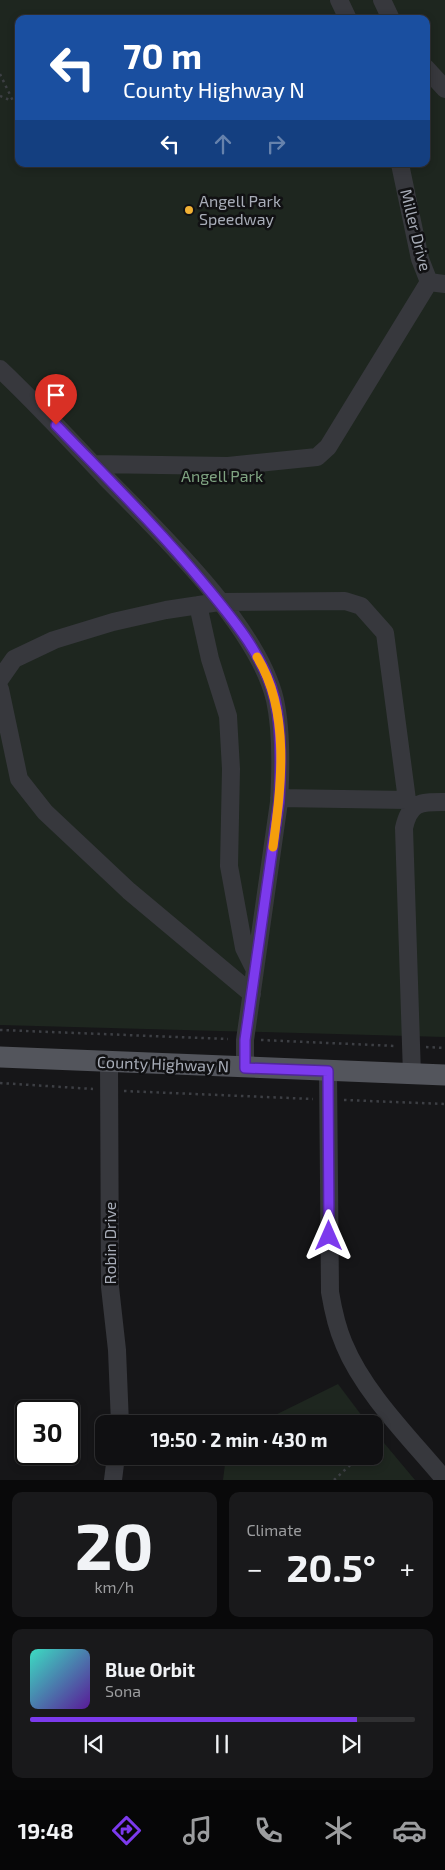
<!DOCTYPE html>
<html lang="en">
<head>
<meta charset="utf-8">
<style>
  :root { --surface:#101012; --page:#19191b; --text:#f1f3f6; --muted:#9c9d9f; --line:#303032; --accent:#7c3aed }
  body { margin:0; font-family:"Exo 2",sans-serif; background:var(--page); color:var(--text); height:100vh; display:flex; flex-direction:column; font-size:19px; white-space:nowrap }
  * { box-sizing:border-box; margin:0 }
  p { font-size:16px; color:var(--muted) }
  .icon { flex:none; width:28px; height:28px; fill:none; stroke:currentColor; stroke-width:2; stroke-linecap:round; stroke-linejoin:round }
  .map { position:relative; height:1480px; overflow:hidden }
  .panel { display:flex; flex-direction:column; gap:12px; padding:12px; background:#09090a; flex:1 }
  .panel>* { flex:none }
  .top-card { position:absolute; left:15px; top:15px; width:415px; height:152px; border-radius:10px; box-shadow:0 2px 8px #0003,0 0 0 1px var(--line); background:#1a4fa0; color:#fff; overflow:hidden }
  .speed { position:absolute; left:15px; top:1400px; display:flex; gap:10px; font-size:25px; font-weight:700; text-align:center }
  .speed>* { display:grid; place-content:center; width:65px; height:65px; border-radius:50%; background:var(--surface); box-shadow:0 2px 8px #0003,0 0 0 1px var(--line); line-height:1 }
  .speed .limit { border:2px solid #111; border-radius:8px; background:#fff; color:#111 }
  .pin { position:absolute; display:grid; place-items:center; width:42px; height:42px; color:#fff; margin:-51px -21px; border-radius:50% 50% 50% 0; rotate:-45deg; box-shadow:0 0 5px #0007 }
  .pin .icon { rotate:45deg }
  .me { position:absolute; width:55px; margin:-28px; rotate:0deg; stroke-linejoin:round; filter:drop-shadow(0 0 4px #0008) }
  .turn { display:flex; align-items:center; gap:18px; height:105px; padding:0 25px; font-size:22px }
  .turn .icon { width:65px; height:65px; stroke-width:2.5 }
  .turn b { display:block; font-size:35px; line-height:42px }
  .lanes { display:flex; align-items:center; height:48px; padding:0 25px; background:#0003; justify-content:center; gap:25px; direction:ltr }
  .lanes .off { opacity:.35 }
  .big { font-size:38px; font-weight:700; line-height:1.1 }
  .panel .tile { flex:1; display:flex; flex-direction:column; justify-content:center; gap:8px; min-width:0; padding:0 18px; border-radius:10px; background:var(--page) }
  .panel .dial { align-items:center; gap:0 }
  .dial b { font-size:65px; line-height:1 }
  .song { display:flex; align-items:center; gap:15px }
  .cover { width:60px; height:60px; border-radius:8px; background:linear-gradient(135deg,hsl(170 70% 55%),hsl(270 70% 35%)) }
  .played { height:5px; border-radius:2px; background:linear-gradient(90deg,var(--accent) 85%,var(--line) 85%) }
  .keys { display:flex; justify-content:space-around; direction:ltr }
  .heat { display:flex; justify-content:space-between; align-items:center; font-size:28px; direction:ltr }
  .panel .tiles { flex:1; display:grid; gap:12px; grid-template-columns:1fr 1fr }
  .tile:last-child { grid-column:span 2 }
  .trip { position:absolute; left:95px; top:1415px; width:288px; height:50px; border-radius:10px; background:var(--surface); box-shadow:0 2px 8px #0003,0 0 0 1px var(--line); font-weight:700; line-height:50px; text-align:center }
  .menu { display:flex; height:80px; justify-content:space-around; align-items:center; background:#060607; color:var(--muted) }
  .menu .icon { width:35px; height:35px }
  .menu .current { color:var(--accent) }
  .menu b { font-size:22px; color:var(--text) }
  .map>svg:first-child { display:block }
</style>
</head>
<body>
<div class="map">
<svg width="445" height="1480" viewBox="0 0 445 1480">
  <rect width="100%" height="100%" fill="#161618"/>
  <path fill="#1e261f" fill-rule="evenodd" d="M 0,0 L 445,0 L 445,1037 L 0,1025 ZM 19,19 L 426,19 L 426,164 L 19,164 Z
    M 338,1384 L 368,1424 L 257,1424 Z
    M 374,1431 L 415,1480 L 223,1480 L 226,1456 L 374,1456 Z"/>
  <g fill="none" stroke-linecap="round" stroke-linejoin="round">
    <path stroke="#3d3f44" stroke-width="2.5" stroke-dasharray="2.5 4" stroke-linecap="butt" d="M 0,74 L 13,101
      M 0,96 L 12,101
      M 0,1030 L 228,1039
      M 261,1040 L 396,1046
      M 426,1047 L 445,1048
      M 0,1083 L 93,1089
      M 124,1091 L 313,1099
      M 344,1100 L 445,1104
      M 374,1444 L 384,1436
      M 334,1480 L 360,1456"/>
    <path stroke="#37383d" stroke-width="18" d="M 339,0 L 348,19
      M 382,0 L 391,19
      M 426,68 L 445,89
      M 400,164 L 420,259 L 429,282
      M 429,282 L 445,284
      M 0,369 C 37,404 71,441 106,478 C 159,532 258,626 275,700 C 282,732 281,769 279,802 L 245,1040 L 245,1068
      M 93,464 L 228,466 L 317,457 L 328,447 L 429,282
      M 198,605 L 210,659 L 228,716 L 231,769 L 229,866 L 244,948 L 255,970
      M 0,679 L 14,659 L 54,640 L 113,622 L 166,610 L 219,602 L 345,601 L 361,606 L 385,633 L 407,800 L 279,798
      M 0,689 L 19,779 L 45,812 L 129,891 L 252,994
      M 109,1062 L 110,1287 L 117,1350 L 120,1424
      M 328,1071 L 330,1292 C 333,1310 337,1328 344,1344 C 364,1393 411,1439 445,1480
      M 412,1075 L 404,828 C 410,801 421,802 445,802
      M 113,1480 L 116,1456"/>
    <path stroke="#53555c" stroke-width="21" d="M 0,1057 L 445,1075"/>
  </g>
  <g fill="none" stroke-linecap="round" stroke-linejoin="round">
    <defs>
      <path id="route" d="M 56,425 C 106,477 158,528 204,584 C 232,618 264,655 275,700 C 282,732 281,769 279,802 L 245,1040 L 245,1068 L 328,1071 L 329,1236"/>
    </defs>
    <use href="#route" stroke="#51269a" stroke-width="12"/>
    <use href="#route" stroke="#7c3aed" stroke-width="9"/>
    <path stroke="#f59e0b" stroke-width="9" d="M 257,657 C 291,712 281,787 273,847"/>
  </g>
  <circle fill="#f2b134" stroke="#111113" stroke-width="2" cx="189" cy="210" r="5"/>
  <g text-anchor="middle" stroke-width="5" stroke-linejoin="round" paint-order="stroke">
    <g font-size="16" fill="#a8adb8" stroke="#111113" text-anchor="start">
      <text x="199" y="207">Angell Park<tspan x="199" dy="18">Speedway</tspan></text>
    </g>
    <g font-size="16" fill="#a8adb8" stroke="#111113">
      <text transform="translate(416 230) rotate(76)" y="6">Miller Drive</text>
      <text transform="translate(163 1064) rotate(2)" y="6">County Highway N</text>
      <text transform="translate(110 1243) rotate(-90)" y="6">Robin Drive</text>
    </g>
    <g font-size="16" fill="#7fa381" stroke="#111113">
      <text x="222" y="482">Angell Park</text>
    </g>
  </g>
</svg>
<div class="speed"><div class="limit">30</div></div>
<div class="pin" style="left:56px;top:425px;background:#d93025"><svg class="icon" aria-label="arrive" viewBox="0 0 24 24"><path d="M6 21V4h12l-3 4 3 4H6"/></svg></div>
<svg class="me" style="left:329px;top:1236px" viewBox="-20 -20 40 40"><path d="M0-17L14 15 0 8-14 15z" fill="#7c3aed" stroke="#fff" stroke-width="4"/></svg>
<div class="trip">19:50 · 2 min · 430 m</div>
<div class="top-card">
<div class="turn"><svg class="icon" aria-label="left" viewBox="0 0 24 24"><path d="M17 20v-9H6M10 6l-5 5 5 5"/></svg><div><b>70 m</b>County Highway N</div></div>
<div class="lanes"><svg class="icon" aria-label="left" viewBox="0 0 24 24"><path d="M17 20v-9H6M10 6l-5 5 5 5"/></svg><svg class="icon off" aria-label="ahead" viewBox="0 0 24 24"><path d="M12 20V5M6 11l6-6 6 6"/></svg><svg class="icon off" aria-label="right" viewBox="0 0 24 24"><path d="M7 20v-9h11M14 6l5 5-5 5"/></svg></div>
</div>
</div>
<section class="panel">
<div class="tiles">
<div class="tile dial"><b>20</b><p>km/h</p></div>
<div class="tile"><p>Climate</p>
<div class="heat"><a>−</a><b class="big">20.5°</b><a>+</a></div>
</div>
<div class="tile">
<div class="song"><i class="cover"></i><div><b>Blue Orbit</b><p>Sona</p></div></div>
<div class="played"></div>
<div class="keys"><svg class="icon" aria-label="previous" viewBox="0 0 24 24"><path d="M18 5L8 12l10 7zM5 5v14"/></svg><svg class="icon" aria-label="pause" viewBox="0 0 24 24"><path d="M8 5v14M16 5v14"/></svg><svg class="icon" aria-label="next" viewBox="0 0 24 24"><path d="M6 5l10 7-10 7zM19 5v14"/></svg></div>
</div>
</div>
</section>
<nav class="menu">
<b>19:48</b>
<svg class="icon current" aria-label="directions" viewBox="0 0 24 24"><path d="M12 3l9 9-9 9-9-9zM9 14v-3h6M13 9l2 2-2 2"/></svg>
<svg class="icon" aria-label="music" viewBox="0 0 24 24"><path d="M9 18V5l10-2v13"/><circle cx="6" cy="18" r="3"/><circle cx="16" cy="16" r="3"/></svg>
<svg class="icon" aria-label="phone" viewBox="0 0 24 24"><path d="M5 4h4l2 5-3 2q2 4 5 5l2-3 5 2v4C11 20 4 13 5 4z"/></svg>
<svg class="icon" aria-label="climate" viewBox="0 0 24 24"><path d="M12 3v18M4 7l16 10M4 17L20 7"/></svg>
<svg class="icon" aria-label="car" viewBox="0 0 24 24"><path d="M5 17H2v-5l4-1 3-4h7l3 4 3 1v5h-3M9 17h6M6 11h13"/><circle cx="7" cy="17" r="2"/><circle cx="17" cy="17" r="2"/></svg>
</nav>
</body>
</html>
